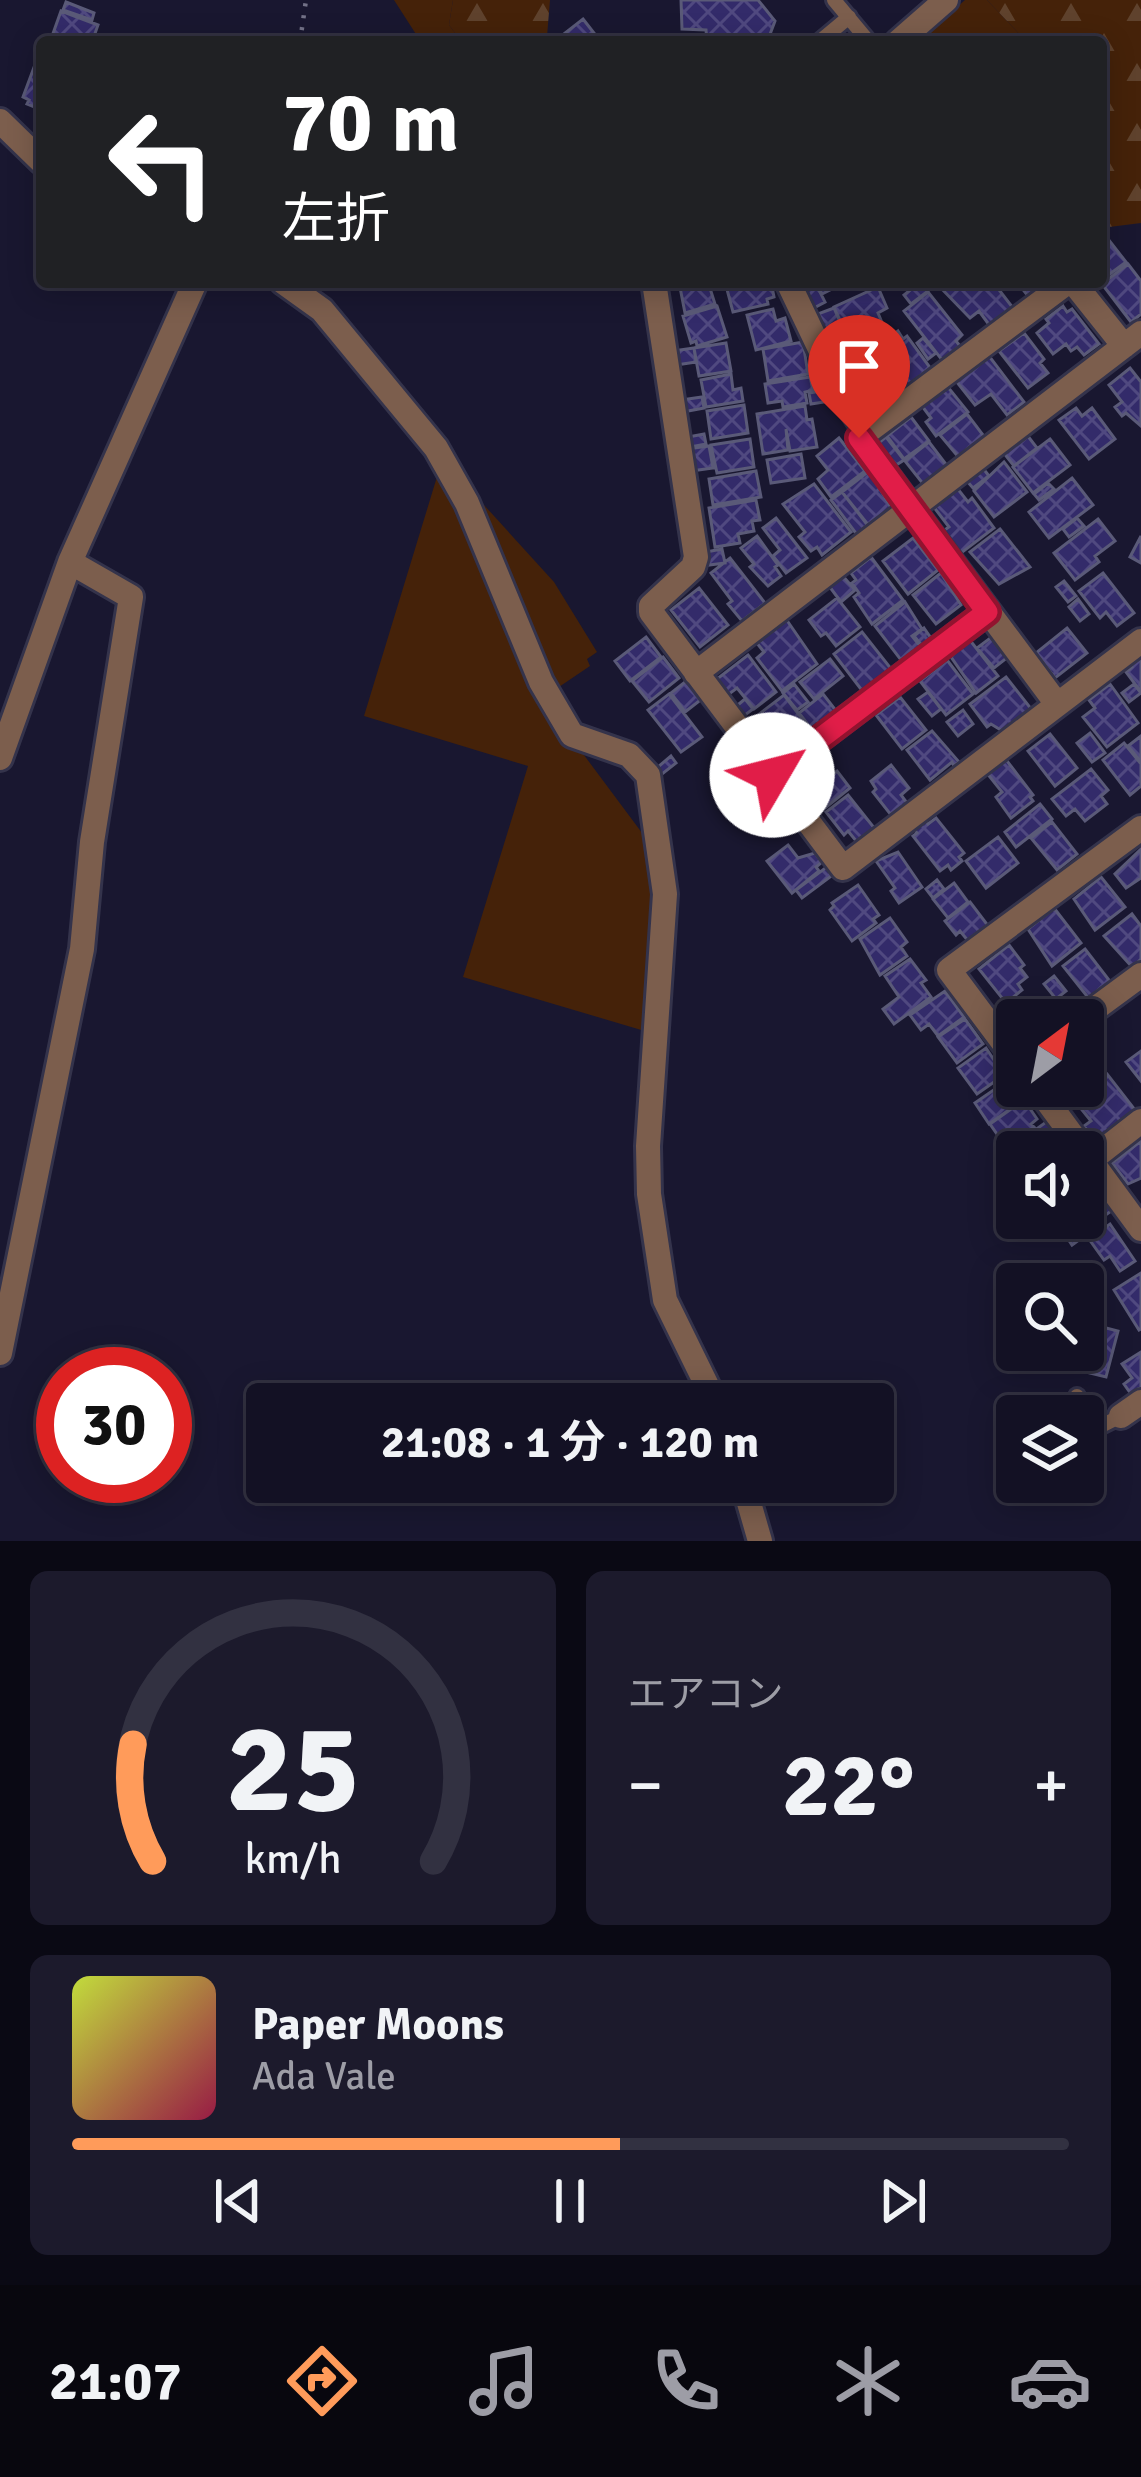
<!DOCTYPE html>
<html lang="ja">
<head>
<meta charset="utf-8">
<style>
  :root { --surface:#131124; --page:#1c1a2c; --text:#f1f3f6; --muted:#9d9da6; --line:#323141; --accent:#ff9b5a }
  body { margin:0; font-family:Signika,"Noto Sans JP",sans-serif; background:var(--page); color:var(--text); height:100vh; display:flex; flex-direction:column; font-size:45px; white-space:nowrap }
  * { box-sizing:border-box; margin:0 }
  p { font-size:39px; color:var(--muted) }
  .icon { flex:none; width:66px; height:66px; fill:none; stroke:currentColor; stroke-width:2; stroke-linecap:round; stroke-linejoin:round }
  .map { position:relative; height:1541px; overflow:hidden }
  .panel { display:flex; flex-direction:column; gap:30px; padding:30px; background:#0a0914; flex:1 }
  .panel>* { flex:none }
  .banner { position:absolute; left:36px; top:36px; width:1071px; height:252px; border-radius:12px; box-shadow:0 6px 30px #0003,0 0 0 3px var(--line); background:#202124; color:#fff; overflow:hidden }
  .needle { width:78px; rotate:32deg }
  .controls { position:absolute; left:996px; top:999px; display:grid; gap:24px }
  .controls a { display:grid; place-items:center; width:108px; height:108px; border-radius:12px; background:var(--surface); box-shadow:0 6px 30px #0003,0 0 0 3px var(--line); font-size:60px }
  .speed { position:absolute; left:36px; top:1347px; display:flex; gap:24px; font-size:60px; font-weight:700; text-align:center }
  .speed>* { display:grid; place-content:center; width:156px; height:156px; border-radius:50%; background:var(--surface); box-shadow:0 6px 30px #0003,0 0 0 3px var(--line); line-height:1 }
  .speed .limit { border:18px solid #d22; background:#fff; color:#111 }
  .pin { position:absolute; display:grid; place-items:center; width:102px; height:102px; color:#fff; margin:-123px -51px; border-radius:50% 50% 50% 0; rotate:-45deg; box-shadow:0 0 12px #0007 }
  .pin .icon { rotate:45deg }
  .me { position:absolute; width:132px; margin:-66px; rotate:53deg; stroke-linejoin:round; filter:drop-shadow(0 0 9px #0008) }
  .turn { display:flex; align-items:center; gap:42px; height:252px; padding:0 48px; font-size:54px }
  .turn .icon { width:156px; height:156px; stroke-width:2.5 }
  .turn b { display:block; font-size:84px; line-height:102px }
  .big { font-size:90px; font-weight:700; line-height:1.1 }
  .panel .widget { flex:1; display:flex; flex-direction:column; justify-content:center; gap:18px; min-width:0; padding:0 42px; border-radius:18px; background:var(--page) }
  .panel .dial { align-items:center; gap:0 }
  .dial svg { height:312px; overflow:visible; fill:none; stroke:var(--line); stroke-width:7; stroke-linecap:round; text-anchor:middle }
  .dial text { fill:var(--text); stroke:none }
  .song { display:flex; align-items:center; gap:36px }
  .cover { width:144px; height:144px; border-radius:18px; background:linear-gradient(135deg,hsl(70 70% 55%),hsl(340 70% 35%)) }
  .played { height:12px; border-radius:6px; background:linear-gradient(90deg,var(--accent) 55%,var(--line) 55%) }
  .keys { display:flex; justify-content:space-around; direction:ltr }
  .heat { display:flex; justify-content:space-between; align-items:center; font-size:66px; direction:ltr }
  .panel .tiles { flex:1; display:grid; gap:30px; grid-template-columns:1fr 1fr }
  .widget:last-child { grid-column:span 2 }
  .trip { position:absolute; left:246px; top:1383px; width:648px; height:120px; border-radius:12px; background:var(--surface); box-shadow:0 6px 30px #0003,0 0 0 3px var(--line); font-weight:700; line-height:120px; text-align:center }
  .tab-bar { display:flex; height:192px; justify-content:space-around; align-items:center; background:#08070e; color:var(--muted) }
  .tab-bar .icon { width:84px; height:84px }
  .tab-bar .on { color:var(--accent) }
  .tab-bar b { font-size:54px; color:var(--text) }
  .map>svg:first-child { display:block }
</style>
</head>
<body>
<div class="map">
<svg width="1141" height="1541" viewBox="0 0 1141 1541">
  <defs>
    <pattern id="forest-firs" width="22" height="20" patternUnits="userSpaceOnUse" patternTransform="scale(3)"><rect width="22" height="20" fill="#452209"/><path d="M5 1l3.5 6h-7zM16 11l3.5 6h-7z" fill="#5f422d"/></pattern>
    <pattern id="building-cross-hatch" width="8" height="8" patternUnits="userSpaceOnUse" patternTransform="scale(3)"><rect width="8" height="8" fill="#332b6a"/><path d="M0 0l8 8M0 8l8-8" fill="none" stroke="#504980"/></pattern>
  </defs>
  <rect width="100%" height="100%" fill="#191730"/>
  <path fill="#452209" d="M 394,0 L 453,0 L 449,25 L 462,42 L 421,42 Z
    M 965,0 L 987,0 L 1027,42 L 918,42 Z
    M 440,467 L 578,747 L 654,849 L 658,894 L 648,1032 L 463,977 L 528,766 L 364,716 Z
    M 474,502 L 484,505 L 554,582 L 597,652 L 587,659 L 590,666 L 553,691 Z"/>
  <path fill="url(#forest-firs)" d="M 453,0 L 550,0 L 547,36 L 550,42 L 462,42 L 449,25 Z
    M 987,0 L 1141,0 L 1141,223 L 1101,228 L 1101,42 L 1027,42 Z"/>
  <path fill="url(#building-cross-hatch)" stroke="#5a5a78" stroke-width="3" d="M 681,0 L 758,0 L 775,21 L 769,37 L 773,42 L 707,42 L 706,30 L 682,29 Z
    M 66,2 L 94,13 L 92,20 L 63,10 Z
    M 61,11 L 98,25 L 92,42 L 50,42 Z
    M 583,19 L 601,42 L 564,42 L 560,37 Z
    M 36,62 L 42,63 L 42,110 L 27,104 L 29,100 L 23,97 Z
    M 1101,230 L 1126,262 L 1103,279 L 1101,276 Z
    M 1128,264 L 1141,281 L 1141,314 L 1131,322 L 1102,284 Z
    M 679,282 L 708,282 L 715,304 L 685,313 Z
    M 725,282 L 771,282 L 774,297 L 767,299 L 768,304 L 733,312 Z
    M 804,282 L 815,282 L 825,302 L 812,309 L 800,284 Z
    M 816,282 L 846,282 L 822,294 Z
    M 920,282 L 928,291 L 911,304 L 904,295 Z
    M 993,282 L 1013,308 L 990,326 L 979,311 L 970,318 L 936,283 Z
    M 1017,282 L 1046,282 L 1028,296 Z
    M 878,287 L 887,308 L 878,313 L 883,325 L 849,340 L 834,307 Z
    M 928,292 L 962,335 L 956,341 L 960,346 L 942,360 L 904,311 Z
    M 717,306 L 727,337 L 697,346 L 696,341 L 691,343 L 683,316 Z
    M 1063,306 L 1067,312 L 1072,309 L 1099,344 L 1084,355 L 1077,347 L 1071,351 L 1066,344 L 1053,354 L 1037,333 L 1049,323 L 1046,319 Z
    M 834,308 L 848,341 L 830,349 L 815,315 Z
    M 773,309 L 776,321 L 785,318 L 791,341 L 756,350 L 747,315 Z
    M 871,331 L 876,342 L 854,352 L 849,341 Z
    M 898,331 L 903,339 L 907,336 L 931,369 L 888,400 L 884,394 L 874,402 L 857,378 L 866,372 L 861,365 L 880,351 L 877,347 Z
    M 1024,333 L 1044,359 L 1040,363 L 1048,373 L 1028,388 L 999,351 Z
    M 923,338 L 936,353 L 928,359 L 917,343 Z
    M 803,342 L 808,374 L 768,381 L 763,349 Z
    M 726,343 L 731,371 L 699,376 L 694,348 Z
    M 694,348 L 696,362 L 676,365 L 673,351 Z
    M 989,356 L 1024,402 L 1007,415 L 991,394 L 975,405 L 956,381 Z
    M 1130,368 L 1141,382 L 1141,426 L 1126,413 L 1122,416 L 1115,407 L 1122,402 L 1109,385 Z
    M 731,374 L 733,390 L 741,388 L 743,401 L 706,407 L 701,380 Z
    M 810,377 L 813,390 L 805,392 L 807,403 L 783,407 L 782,401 L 768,403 L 765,384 Z
    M 857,379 L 874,402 L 865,408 L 848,385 Z
    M 947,386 L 968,412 L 936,436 L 926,422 L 931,418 L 922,406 Z
    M 828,390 L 830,401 L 811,404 L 809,393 Z
    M 702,397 L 704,408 L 683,412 L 681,400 Z
    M 744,405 L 748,433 L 711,439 L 707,411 Z
    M 805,406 L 807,420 L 812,419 L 817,447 L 790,451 L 786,429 L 788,450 L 763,454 L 757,414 Z
    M 1076,408 L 1082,416 L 1092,408 L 1115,439 L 1089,459 L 1059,420 Z
    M 967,414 L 986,439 L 960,459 L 940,435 Z
    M 911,417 L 929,441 L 904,459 L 887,436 Z
    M 704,434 L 706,444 L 685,448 L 683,438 Z
    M 1027,435 L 1037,448 L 1014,466 L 1003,452 Z
    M 886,437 L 904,460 L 893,467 L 876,445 Z
    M 839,438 L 865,471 L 831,497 L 818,479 L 828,470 L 817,456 Z
    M 750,439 L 754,467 L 717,473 L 711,445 Z
    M 1050,439 L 1070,465 L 1033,493 L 1013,467 Z
    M 929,442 L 948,467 L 924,485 L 905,461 Z
    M 709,446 L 713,468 L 691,471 L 687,449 Z
    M 801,454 L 805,478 L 771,483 L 767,460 Z
    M 1004,462 L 1027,492 L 994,517 L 974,491 Z
    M 982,467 L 989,476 L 973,488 L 966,480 Z
    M 756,471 L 761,497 L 713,505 L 709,479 Z
    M 869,471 L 892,509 L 870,527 L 842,492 Z
    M 1072,478 L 1093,505 L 1049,538 L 1029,512 Z
    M 1048,483 L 1054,489 L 1039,500 L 1034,494 Z
    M 814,484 L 851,532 L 822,555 L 817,547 L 811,551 L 799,537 L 805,532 L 783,504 Z
    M 957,488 L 968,502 L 972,498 L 994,528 L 961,553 L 943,531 L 949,527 L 933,506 Z
    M 842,492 L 869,527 L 858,536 L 831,500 Z
    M 756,500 L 760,520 L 752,521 L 754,531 L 738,534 L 740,543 L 715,547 L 709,508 Z
    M 776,518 L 807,558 L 786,573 L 773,556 L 780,550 L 763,528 Z
    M 1077,518 L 1084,526 L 1069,537 L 1063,529 Z
    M 1098,519 L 1115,541 L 1095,556 L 1099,562 L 1075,580 L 1054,553 Z
    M 1000,529 L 1030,567 L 999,584 L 970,552 Z
    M 757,536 L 778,565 L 775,567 L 781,576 L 768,586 L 750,567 L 754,564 L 741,548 Z
    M 1141,536 L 1141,563 L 1130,557 Z
    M 913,538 L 938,570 L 908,594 L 883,561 Z
    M 722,549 L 725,563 L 709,565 L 706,552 Z
    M 871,557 L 903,600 L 872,624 L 854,597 L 859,593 L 852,583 L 856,580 L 851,573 Z
    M 730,558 L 765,603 L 742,621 L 728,604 L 732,601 L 711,573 Z
    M 941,573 L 961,605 L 936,624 L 913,595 Z
    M 1103,573 L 1134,613 L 1117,626 L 1106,612 L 1100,618 L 1079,591 Z
    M 842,575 L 855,590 L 841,602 L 829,586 Z
    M 1064,581 L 1076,596 L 1068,602 L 1056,587 Z
    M 699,588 L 728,625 L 700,647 L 671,610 Z
    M 837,598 L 860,627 L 836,646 L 826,633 L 821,636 L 809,620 Z
    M 1078,599 L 1089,614 L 1080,621 L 1069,607 Z
    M 905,602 L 922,629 L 912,636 L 920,646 L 901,660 L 875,626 Z
    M 786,619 L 817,664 L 782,691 L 757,658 L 764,652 L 756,642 Z
    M 924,628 L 933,641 L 924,648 L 914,636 Z
    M 1067,628 L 1087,653 L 1055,678 L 1036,653 Z
    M 862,632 L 892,670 L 864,693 L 834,654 Z
    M 993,636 L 1008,657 L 994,668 L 977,648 Z
    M 646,637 L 661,657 L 630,681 L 615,661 Z
    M 969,639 L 998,676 L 976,693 L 949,654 Z
    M 1141,653 L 1141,692 L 1126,672 L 1132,667 L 1129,663 Z
    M 748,655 L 776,692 L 754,709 L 737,688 L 729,694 L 717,679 Z
    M 663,657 L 679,678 L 649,702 L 632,681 Z
    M 830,659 L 843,676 L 814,699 L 800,682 Z
    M 947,660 L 973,694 L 946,715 L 920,681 Z
    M 1006,677 L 1032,710 L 1004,732 L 991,724 L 987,727 L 970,704 Z
    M 689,679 L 703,698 L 685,712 L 671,693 Z
    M 794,684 L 808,702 L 797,710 L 783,693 Z
    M 1110,684 L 1138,723 L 1107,747 L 1083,717 L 1095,708 L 1089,700 Z
    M 1134,684 L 1141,693 L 1129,702 L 1122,693 Z
    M 928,692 L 941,709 L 932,716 L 918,699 Z
    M 669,694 L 702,737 L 681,752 L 648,710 Z
    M 823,694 L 837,712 L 813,731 L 799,713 Z
    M 784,695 L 812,732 L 779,758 L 772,749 L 779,745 L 767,729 L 755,738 L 745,725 Z
    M 900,697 L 926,730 L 902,749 L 876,715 Z
    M 745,699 L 753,709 L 741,718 L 733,709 Z
    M 963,710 L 973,724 L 958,736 L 947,722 Z
    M 932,731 L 959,762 L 954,766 L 952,762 L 930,780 L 907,750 Z
    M 1090,733 L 1105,753 L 1092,762 L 1077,743 Z
    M 1050,734 L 1077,768 L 1055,786 L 1028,751 Z
    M 1141,736 L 1141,762 L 1128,746 Z
    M 1124,743 L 1141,764 L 1141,786 L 1130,795 L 1103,760 Z
    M 671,756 L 676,763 L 657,778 L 652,772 Z
    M 1004,757 L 1033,795 L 1030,797 L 1033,801 L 1011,818 L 996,797 L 1002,792 L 986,772 Z
    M 891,765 L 909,788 L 901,795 L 907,803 L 891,815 L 873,792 L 876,789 L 871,781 Z
    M 1091,769 L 1108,790 L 1101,796 L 1107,804 L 1085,821 L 1075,809 L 1066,816 L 1052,799 Z
    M 837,771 L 850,788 L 815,816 L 802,798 Z
    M 848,795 L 875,829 L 857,842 L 848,831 L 844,835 L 826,812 Z
    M 1040,804 L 1052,819 L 1016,847 L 1005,832 Z
    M 936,818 L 964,853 L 959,857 L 962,861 L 951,870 L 948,865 L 940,871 L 913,836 L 917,833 L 913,828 L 925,819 L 928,824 Z
    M 1052,822 L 1077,854 L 1057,870 L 1031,838 Z
    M 998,837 L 1018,863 L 986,888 L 966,861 Z
    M 788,845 L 798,858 L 815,853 L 822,862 L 816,867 L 819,871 L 792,893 L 767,861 Z
    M 1141,849 L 1141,878 L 1126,888 L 1115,874 Z
    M 898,852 L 922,887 L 899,903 L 891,891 L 895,888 L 876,861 Z
    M 828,866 L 834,874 L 802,898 L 796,890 Z
    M 1101,877 L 1125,907 L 1095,930 L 1074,899 Z
    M 937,880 L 944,889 L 933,898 L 926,889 Z
    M 954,883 L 968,902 L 948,918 L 933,899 Z
    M 858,885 L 879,915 L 873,919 L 876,923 L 852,941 L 830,910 L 834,906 L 832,903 Z
    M 970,902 L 989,927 L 969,942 L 960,931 L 956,935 L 945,921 Z
    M 1054,908 L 1081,943 L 1052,966 L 1028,929 Z
    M 1132,914 L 1141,926 L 1141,959 L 1132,967 L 1104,936 Z
    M 890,918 L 907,942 L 901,947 L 907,956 L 880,975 L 860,939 Z
    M 1009,945 L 1024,965 L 1020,968 L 1027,977 L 1018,984 L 1022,990 L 1006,1003 L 979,969 Z
    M 1085,949 L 1112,984 L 1090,1000 L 1063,966 Z
    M 910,959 L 926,980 L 921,983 L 931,997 L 894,1024 L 883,1009 L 899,997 L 885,976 Z
    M 1054,976 L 1066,991 L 1056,999 L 1044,984 Z
    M 945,991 L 964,1017 L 938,1036 L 929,1024 L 921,1030 L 910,1015 Z
    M 1011,1005 L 1022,1019 L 1008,1031 L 996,1016 Z
    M 965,1019 L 983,1044 L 957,1063 L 938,1037 Z
    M 1083,1042 L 1105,1070 L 1074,1093 L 1068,1086 L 1083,1086 Z
    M 986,1048 L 1004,1075 L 977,1094 L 958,1068 Z
    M 1141,1051 L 1141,1081 L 1126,1062 Z
    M 1107,1074 L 1135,1110 L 1095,1141 L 1084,1126 L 1091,1121 L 1074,1100 Z
    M 1011,1078 L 1020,1091 L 1014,1095 L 1019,1103 L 989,1124 L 975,1103 Z
    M 1024,1100 L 1037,1119 L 1031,1124 L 1034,1127 L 1006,1147 L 990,1124 Z
    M 1049,1120 L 1059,1134 L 1047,1142 L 1051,1149 L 1017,1152 L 1017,1173 L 1003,1153 Z
    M 1141,1141 L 1141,1178 L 1128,1184 L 1112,1163 Z
    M 1102,1191 L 1114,1209 L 1097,1221 L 1085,1203 Z
    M 1084,1206 L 1098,1226 L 1072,1245 L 1058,1224 L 1067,1218 L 1083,1218 Z
    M 1110,1224 L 1135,1261 L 1120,1271 L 1110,1256 L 1104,1260 L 1089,1239 Z
    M 1141,1273 L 1141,1329 L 1139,1330 L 1114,1290 Z
    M 1083,1322 L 1118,1331 L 1106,1377 L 1070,1368 L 1071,1361 L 1040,1353 L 1041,1350 L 1083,1350 Z
    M 1141,1352 L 1141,1387 L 1131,1394 L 1124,1384 L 1132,1378 L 1122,1364 Z
    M 769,1394 L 818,1403 L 818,1404 L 767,1404 Z
    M 1030,1397 L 1051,1400 L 1048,1416 L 1026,1416 Z"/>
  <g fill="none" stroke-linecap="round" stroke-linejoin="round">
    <defs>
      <path id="lane" d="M 834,0 L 869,42
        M 819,42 L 849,17
        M 1069,1416 L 1077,1396
        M 1083,1435 L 1121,1416"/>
      <path id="street" d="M 898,42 L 946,0
        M 0,121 L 42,162
        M 283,282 L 322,310 L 436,448 L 467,503 L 541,682 L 572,735 L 629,755 L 648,775 L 665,894 L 648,1146 L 649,1194 L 665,1300 L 716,1404
        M 654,282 L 696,557 L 693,567 L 651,606 L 651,612 L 843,868 L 1141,641
        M 788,282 L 840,391 L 866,431
        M 1073,282 L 1124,346
        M 696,673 L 1141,333
        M 1057,704 L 859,438 L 1068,282
        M 0,758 L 70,562 L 195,282
        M 772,775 L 987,612
        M 1080,1020 L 1141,975
        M 1017,1061 L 949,970 L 1141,828
        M 1036,1086 L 1141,1229
        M 1091,1160 L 1141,1121
        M 0,1353 L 82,949 L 92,842 L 131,597 L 70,562
        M 1121,1416 L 1141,1402
        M 743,1482 L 760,1541"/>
    </defs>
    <use href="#lane" stroke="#34334b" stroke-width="20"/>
    <use href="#street" stroke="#34334b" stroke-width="30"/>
    <path stroke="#737288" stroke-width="4.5" stroke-dasharray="3 9" stroke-linecap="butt" d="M 300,42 L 306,0"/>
    <use href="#lane" stroke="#7c5e4d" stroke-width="14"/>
    <use href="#street" stroke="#7c5e4d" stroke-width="24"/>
  </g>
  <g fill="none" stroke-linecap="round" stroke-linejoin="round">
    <defs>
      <path id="route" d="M 772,775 L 987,612 L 859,438"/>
    </defs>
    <use href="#route" stroke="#92132f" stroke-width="30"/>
    <use href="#route" stroke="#e11d48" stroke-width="21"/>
  </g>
</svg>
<div class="controls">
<a><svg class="needle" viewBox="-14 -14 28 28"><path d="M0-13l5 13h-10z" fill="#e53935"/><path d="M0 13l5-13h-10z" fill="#9d9da6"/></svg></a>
<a><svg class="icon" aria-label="sound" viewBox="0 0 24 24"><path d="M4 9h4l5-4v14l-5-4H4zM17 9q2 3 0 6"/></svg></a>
<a><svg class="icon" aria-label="search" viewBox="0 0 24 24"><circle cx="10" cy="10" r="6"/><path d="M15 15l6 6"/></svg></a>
<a><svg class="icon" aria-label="layers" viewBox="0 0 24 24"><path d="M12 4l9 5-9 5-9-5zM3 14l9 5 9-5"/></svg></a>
</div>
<div class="speed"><div class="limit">30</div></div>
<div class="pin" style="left:859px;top:438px;background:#d93025"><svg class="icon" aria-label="arrive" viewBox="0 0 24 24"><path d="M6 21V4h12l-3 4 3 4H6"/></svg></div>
<svg class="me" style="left:772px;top:775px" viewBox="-20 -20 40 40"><circle r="19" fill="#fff"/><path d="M0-13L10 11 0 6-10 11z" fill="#e11d48"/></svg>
<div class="trip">21:08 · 1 分 · 120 m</div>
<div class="banner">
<div class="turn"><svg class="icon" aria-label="left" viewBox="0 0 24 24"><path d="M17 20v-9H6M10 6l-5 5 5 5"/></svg><div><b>70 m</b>左折</div></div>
</div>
</div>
<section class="panel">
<div class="tiles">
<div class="widget dial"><svg viewBox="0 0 100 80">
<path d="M14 69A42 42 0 1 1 86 69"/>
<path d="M14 69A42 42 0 0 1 9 39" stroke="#ff9b5a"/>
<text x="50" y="56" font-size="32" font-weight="700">25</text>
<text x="50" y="72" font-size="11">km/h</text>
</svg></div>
<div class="widget"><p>エアコン</p>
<div class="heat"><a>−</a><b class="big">22°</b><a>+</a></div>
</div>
<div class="widget">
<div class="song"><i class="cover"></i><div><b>Paper Moons</b><p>Ada Vale</p></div></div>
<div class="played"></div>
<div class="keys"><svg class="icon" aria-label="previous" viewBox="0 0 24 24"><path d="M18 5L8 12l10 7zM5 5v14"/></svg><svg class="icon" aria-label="pause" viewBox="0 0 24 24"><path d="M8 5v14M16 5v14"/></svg><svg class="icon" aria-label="next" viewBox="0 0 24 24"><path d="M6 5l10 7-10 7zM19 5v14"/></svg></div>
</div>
</div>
</section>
<nav class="tab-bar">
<b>21:07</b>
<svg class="icon on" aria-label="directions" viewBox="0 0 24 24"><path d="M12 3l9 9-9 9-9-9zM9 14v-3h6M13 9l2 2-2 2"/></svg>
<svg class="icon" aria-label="music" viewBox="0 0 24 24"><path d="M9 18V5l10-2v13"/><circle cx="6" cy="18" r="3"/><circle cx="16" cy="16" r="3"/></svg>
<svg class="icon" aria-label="phone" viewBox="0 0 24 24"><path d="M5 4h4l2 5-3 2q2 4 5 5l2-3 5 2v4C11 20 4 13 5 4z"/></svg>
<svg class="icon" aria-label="climate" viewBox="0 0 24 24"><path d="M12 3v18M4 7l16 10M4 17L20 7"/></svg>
<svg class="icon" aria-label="car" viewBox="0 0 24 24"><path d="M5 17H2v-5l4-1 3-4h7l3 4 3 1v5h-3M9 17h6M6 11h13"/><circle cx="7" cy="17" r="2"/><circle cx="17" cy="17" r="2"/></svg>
</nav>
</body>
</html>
